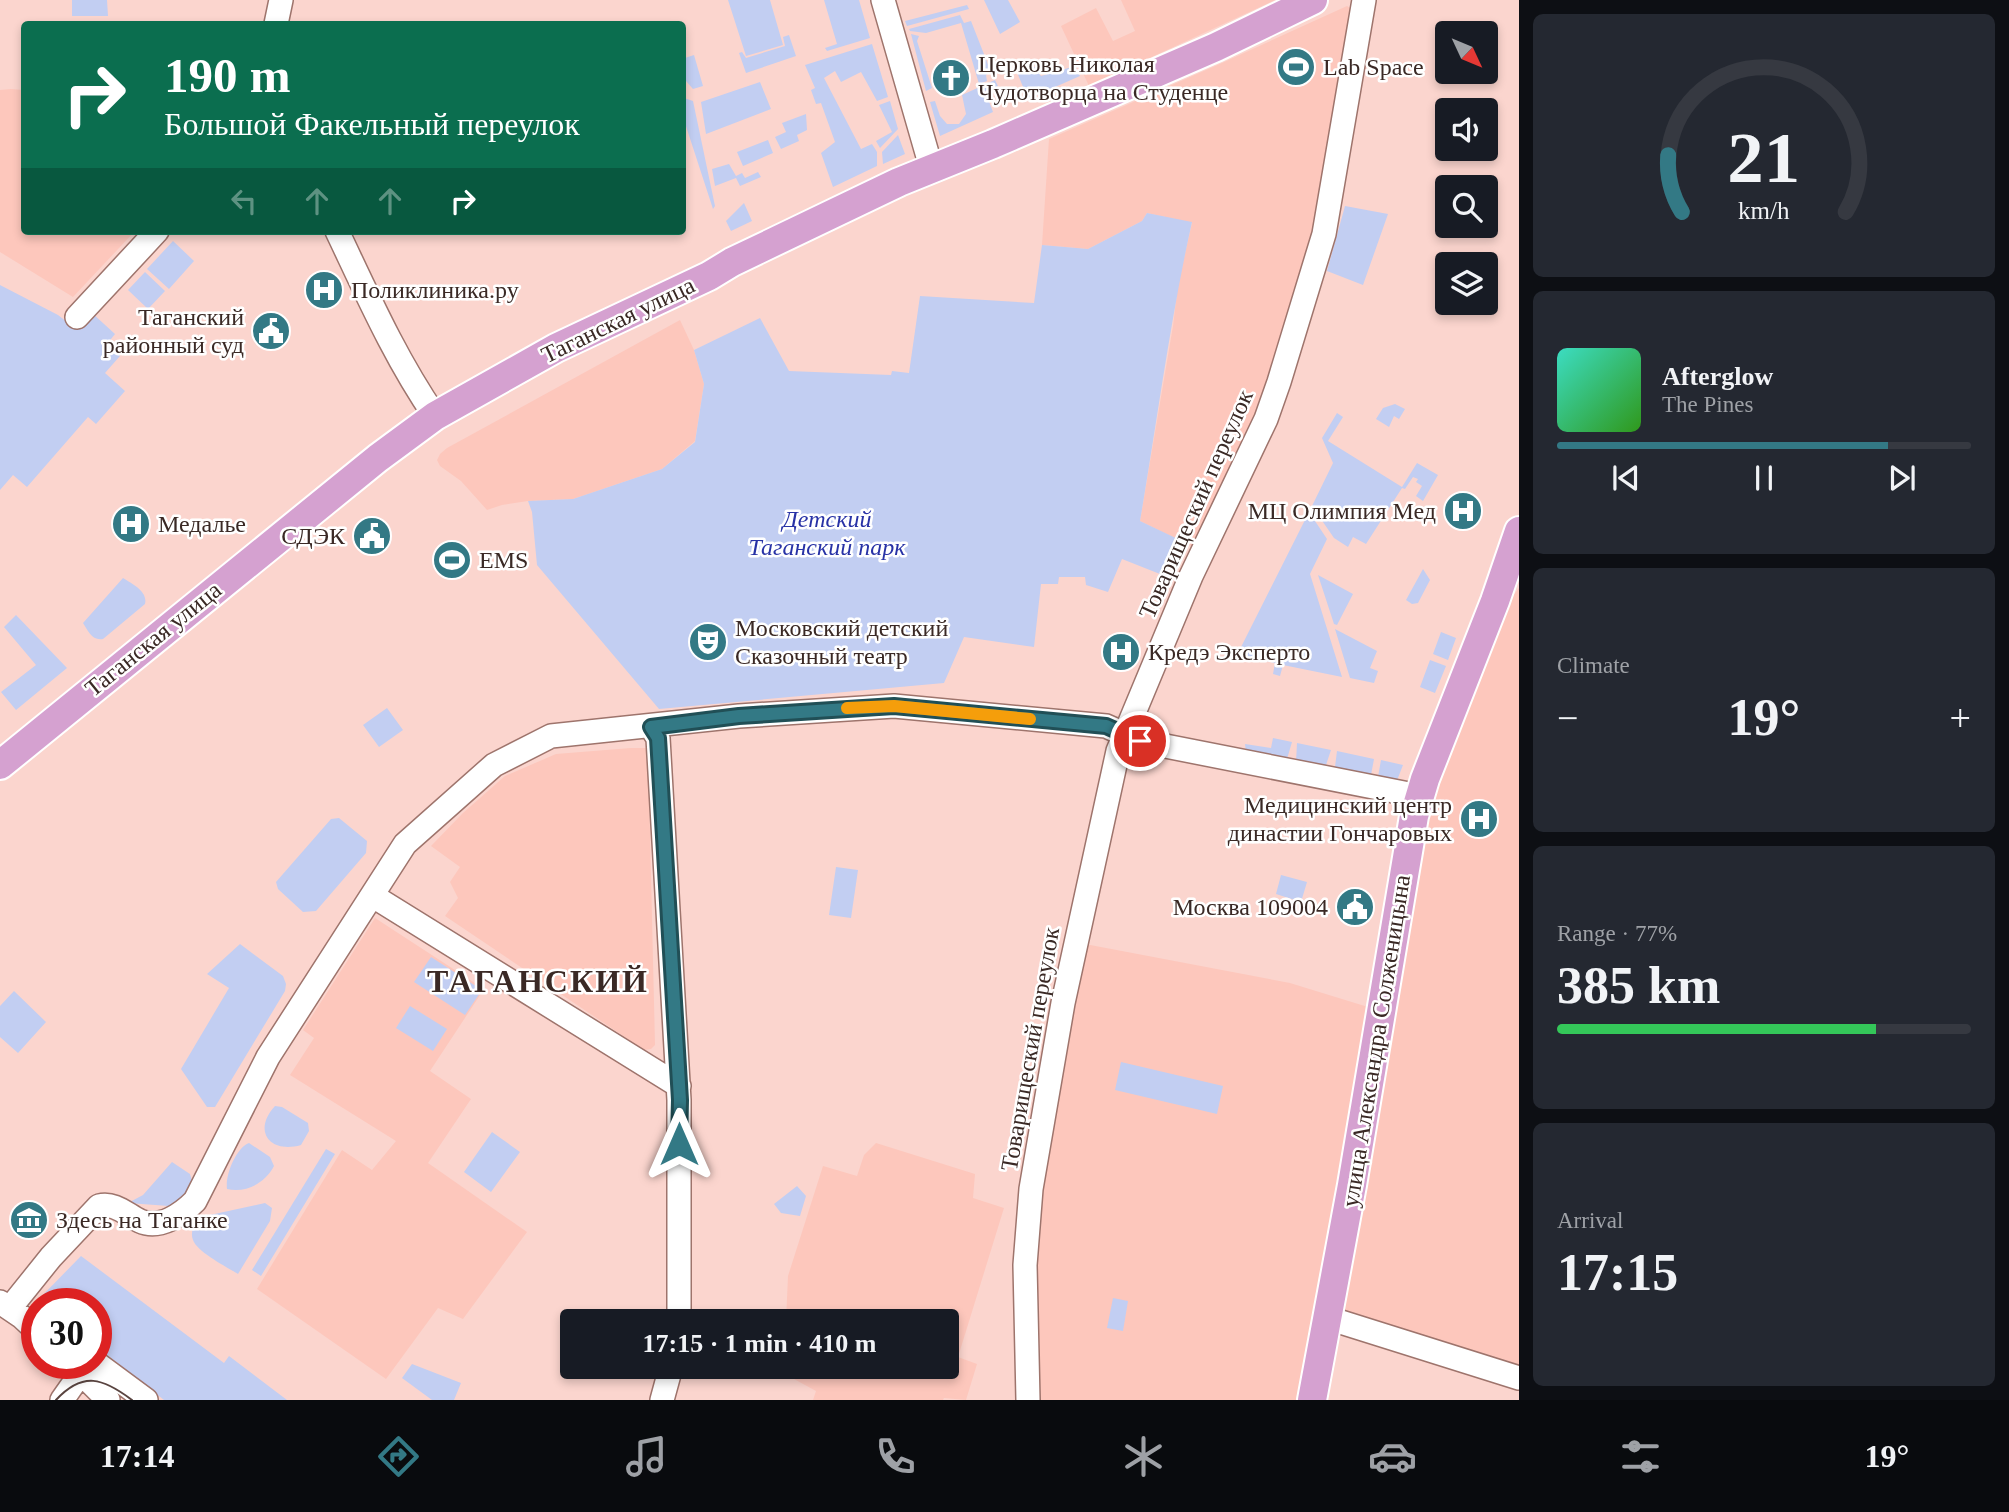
<!DOCTYPE html>
<html lang="en">
<head>
<meta charset="utf-8">
<style>
  :root { --surface:#171b24; --page:#242831; --text:#f1f3f6; --muted:#9ea1a6; --line:#363941; --accent:#337985 }
  body { margin:0; font-family:"Times New Roman",serif; background:var(--page); color:var(--text); height:100vh; display:flex; flex-direction:column; font-size:26px; white-space:nowrap }
  * { box-sizing:border-box; margin:0 }
  p { font-size:23px; color:var(--muted) }
  .icon { flex:none; width:38px; height:38px; fill:none; stroke:currentColor; stroke-width:2; stroke-linecap:round; stroke-linejoin:round }
  .map { position:relative; flex:1; overflow:hidden }
  .sheet { display:flex; flex-direction:column; gap:14px; padding:14px; background:#0d0f14; width:490px }
  .sheet>* { flex:none }
  .banner { position:absolute; left:21px; top:21px; width:665px; height:214px; border-radius:7px; box-shadow:0 4px 10px #0003; background:#0b6e4f; color:#fff; overflow:hidden }
  .needle { width:46px; rotate:134deg }
  .fabs { position:absolute; left:1435px; top:21px; display:grid; gap:14px }
  .fabs a { display:grid; place-items:center; width:63px; height:63px; border-radius:7px; background:var(--surface); box-shadow:0 4px 10px #0003; font-size:35px }
  .speed { position:absolute; left:21px; top:1288px; display:flex; gap:14px; font-size:35px; font-weight:700; text-align:center }
  .speed>* { display:grid; place-content:center; width:91px; height:91px; border-radius:50%; background:var(--surface); box-shadow:0 4px 10px #0003; line-height:1 }
  .speed .limit { border:10px solid #d22; background:#fff; color:#111 }
  .pin { position:absolute; display:grid; place-items:center; width:60px; height:60px; color:#fff; margin:-30px; border:4px solid #fff; border-radius:50%; box-shadow:0 2px 7px #0007 }
  .me { position:absolute; width:77px; margin:-38px; rotate:0deg; stroke-linejoin:round; filter:drop-shadow(0 0 5px #0008) }
  .turn { display:flex; align-items:center; gap:24px; height:147px; padding:0 28px; font-size:32px }
  .turn .icon { width:91px; height:91px; stroke-width:2.5 }
  .turn b { display:block; font-size:49px; line-height:60px }
  .lanes { display:flex; align-items:center; height:66px; padding:0 28px; background:#0003; justify-content:center; gap:35px; direction:ltr }
  .lanes .off { opacity:.35 }
  .big { font-size:52px; font-weight:600; line-height:1.1 }
  .sheet .card { flex:1; display:flex; flex-direction:column; justify-content:center; gap:10px; min-width:0; padding:0 24px; border-radius:10px; background:var(--page) }
  .sheet .dial { align-items:center; gap:0 }
  .dial svg { height:182px; overflow:visible; fill:none; stroke:var(--line); stroke-width:7; stroke-linecap:round; text-anchor:middle }
  .dial text { fill:var(--text); stroke:none }
  .song { display:flex; align-items:center; gap:21px }
  .cover { width:84px; height:84px; border-radius:10px; background:linear-gradient(135deg,hsl(170 70% 55%),hsl(110 70% 35%)) }
  .played { height:7px; border-radius:4px; background:linear-gradient(90deg,var(--accent) 80%,var(--line) 80%) }
  .keys { display:flex; justify-content:space-around; direction:ltr }
  .heat { display:flex; justify-content:space-between; align-items:center; font-size:38px; direction:ltr }
  .charge { height:10px; border-radius:5px; background:linear-gradient(90deg,#34c759 77%,var(--line) 0) }
  .trip { position:absolute; left:560px; top:1309px; width:399px; height:70px; border-radius:7px; background:var(--surface); box-shadow:0 4px 10px #0003; font-weight:600; line-height:70px; text-align:center }
  .dock { display:flex; height:112px; justify-content:space-around; align-items:center; background:#090b0e; color:var(--muted) }
  .dock .icon { width:49px; height:49px }
  .dock .selected { color:var(--accent) }
  .dock b { font-size:32px; color:var(--text) }
  main { display:flex; flex:1; min-height:0 }
  .map>svg:first-child { display:block }
</style>
</head>
<body>
<main>
<div class="map">
<svg width="1519" height="1400" viewBox="0 0 1519 1400">
  <rect width="100%" height="100%" fill="#fbd5ce"/>
  <path fill="#fdc7bc" d="M 1121,0 L 1275,0 L 1089,86 L 1061,26 L 1096,8 L 1113,41 L 1135,31 Z
    M 1347,6 L 1352,9 L 1315,229 L 1259,416 L 1195,548 L 1140,521 L 1173,326 L 1178,284 L 1192,223 L 1147,213 L 1142,221 L 1088,249 L 1042,245 L 1049,139 L 1222,63 Z
    M 11,89 L 24,90 L 24,231 L 135,231 L 73,297 L 0,252 L 0,90 Z
    M 680,320 L 694,350 L 704,384 L 695,441 L 662,469 L 573,499 L 528,501 L 502,505 L 487,510 L 461,481 L 440,466 L 437,460 L 440,454 L 447,448 Z
    M 1519,588 L 1519,1365 L 1343,1311 L 1426,816 L 1436,783 L 1509,601 Z
    M 631,748 L 648,748 L 655,1045 L 651,1049 L 644,1050 L 445,916 L 458,898 L 450,882 L 460,867 L 431,846 L 463,813 L 505,776 L 556,754 Z
    M 375,918 L 484,989 L 430,1071 L 471,1099 L 428,1163 L 527,1232 L 463,1319 L 438,1308 L 386,1379 L 257,1289 L 342,1150 L 372,1170 L 396,1141 L 290,1075 L 314,1038 L 303,1030 Z
    M 1085,944 L 1290,983 L 1368,1007 L 1303,1400 L 1037,1400 L 1033,1264 L 1041,1187 Z
    M 876,1143 L 975,1174 L 973,1198 L 1004,1208 L 958,1357 L 977,1364 L 966,1400 L 944,1398 L 943,1400 L 813,1400 L 816,1391 L 783,1373 L 784,1367 L 947,1367 L 947,1321 L 786,1321 L 788,1276 L 823,1166 L 857,1176 L 864,1155 Z"/>
  <path fill="#c2cef2" d="M 72,0 L 107,0 L 108,16 L 72,16 Z
    M 728,0 L 770,0 L 783,45 L 746,56 Z
    M 824,0 L 859,0 L 870,38 L 827,51 L 825,48 L 837,44 Z
    M 984,0 L 1008,0 L 1020,22 L 1000,34 Z
    M 967,5 L 969,9 L 907,26 L 905,21 Z
    M 960,15 L 964,23 L 971,21 L 991,72 L 986,75 L 987,81 L 979,84 L 961,23 L 926,33 L 910,31 L 909,29 Z
    M 911,34 L 919,36 L 917,41 L 932,88 L 926,91 Z
    M 789,35 L 796,56 L 746,73 L 739,53 L 742,52 L 746,58 L 785,46 L 783,37 Z
    M 872,44 L 888,97 L 877,101 L 861,72 L 841,82 L 835,71 L 824,78 L 861,149 L 872,144 L 877,152 L 877,166 L 833,187 L 821,153 L 835,142 L 821,103 L 816,104 L 811,90 L 815,88 L 805,65 Z
    M 694,55 L 703,86 L 693,89 L 686,81 L 682,59 Z
    M 1029,59 L 1041,76 L 1075,66 L 1080,76 L 1028,99 L 1014,65 Z
    M 995,80 L 998,86 L 985,91 L 993,112 L 940,136 L 930,102 L 935,101 L 940,116 L 947,124 L 959,124 L 966,114 L 962,95 Z
    M 760,82 L 771,109 L 706,134 L 701,102 Z
    M 683,91 L 684,98 L 693,101 L 715,206 L 713,209 L 683,117 Z
    M 890,101 L 898,129 L 880,148 L 876,141 L 892,132 L 879,105 Z
    M 806,114 L 807,130 L 797,135 L 799,141 L 781,149 L 775,137 L 786,132 L 782,123 Z
    M 898,135 L 905,154 L 883,164 L 882,152 Z
    M 768,140 L 773,153 L 743,166 L 737,152 Z
    M 729,164 L 736,176 L 742,173 L 745,178 L 758,172 L 761,177 L 740,186 L 736,178 L 715,186 L 712,169 Z
    M 744,203 L 752,221 L 731,231 L 726,221 Z
    M 1345,206 L 1388,214 L 1363,285 L 1327,271 Z
    M 1147,213 L 1192,222 C 1170,320 1157,422 1140,521 L 1182,541 L 1165,576 L 1122,559 L 1108,592 L 1086,585 L 1085,577 L 1059,577 L 1058,584 L 1041,584 L 1034,647 L 964,637 L 944,683 L 659,709 L 537,565 L 532,512 L 528,501 L 573,499 L 662,469 L 695,442 L 704,384 L 694,350 L 760,318 L 789,371 L 891,375 L 892,371 L 909,373 L 920,296 L 1034,303 L 1042,245 L 1088,249 L 1142,221 Z
    M 173,241 L 194,261 L 169,289 L 147,269 Z
    M 145,272 L 165,291 L 148,309 L 128,290 Z
    M 0,285 L 58,315 L 76,329 L 92,313 L 115,334 L 107,344 L 120,356 L 105,373 L 125,391 L 96,424 L 88,417 L 27,487 L 13,475 L 0,490 Z
    M 1395,404 L 1405,409 L 1399,419 L 1394,416 L 1389,427 L 1376,419 L 1383,408 Z
    M 1337,413 L 1343,417 L 1328,441 L 1402,487 L 1417,463 L 1438,475 L 1423,501 L 1416,496 L 1422,486 L 1416,482 L 1418,479 L 1413,477 L 1405,489 L 1402,488 L 1366,544 L 1353,537 L 1348,547 L 1334,538 L 1312,506 L 1333,463 L 1322,438 Z
    M 1309,512 L 1327,539 L 1310,574 L 1342,677 L 1283,665 L 1280,676 L 1273,674 L 1275,663 L 1237,655 Z
    M 1423,569 L 1430,580 L 1418,603 L 1412,604 L 1406,600 Z
    M 1318,575 L 1353,594 L 1337,625 L 1334,624 Z
    M 123,578 C 132,584 148,591 145,604 L 103,639 C 92,641 88,631 83,623 Z
    M 16,615 L 67,668 L 16,710 L 1,692 L 36,665 L 4,627 Z
    M 1335,629 L 1377,651 L 1370,668 L 1378,671 L 1374,683 L 1350,678 Z
    M 1441,632 L 1456,638 L 1448,660 L 1433,654 Z
    M 1430,660 L 1446,666 L 1435,693 L 1420,687 Z
    M 387,708 L 403,730 L 379,747 L 363,725 Z
    M 1273,738 L 1292,742 L 1287,759 L 1246,752 L 1245,744 L 1271,748 Z
    M 1297,743 L 1331,750 L 1325,768 L 1296,762 Z
    M 1337,751 L 1374,759 L 1371,775 L 1368,776 L 1336,770 L 1335,767 Z
    M 1381,760 L 1403,765 L 1396,783 L 1378,777 Z
    M 339,818 L 367,841 L 366,853 L 316,911 L 303,912 L 278,889 L 276,882 L 331,819 Z
    M 836,867 L 858,870 L 851,918 L 829,915 Z
    M 1281,875 L 1307,882 L 1301,902 L 1276,894 Z
    M 240,944 L 283,976 L 286,984 L 285,991 L 215,1107 L 207,1107 L 181,1069 L 229,988 L 207,974 Z
    M 431,957 L 482,990 L 465,1015 L 414,982 Z
    M 14,991 L 46,1022 L 18,1053 L 0,1037 L 0,1006 Z
    M 410,1006 L 447,1029 L 433,1051 L 396,1028 Z
    M 1121,1062 L 1223,1086 L 1217,1114 L 1115,1090 Z
    M 275,1106 L 282,1107 L 308,1123 L 309,1131 L 301,1145 C 270,1154 252,1131 275,1106 Z
    M 492,1132 L 520,1152 L 491,1192 L 464,1172 Z
    M 249,1143 L 270,1157 L 274,1166 C 265,1183 247,1193 227,1189 C 225,1175 236,1148 249,1143 Z
    M 326,1149 L 335,1154 L 261,1276 L 252,1270 Z
    M 172,1162 L 190,1174 L 192,1181 L 183,1199 L 169,1206 L 128,1203 L 143,1195 Z
    M 797,1186 L 806,1196 L 800,1216 L 781,1213 L 774,1204 Z
    M 265,1203 L 272,1208 L 270,1221 L 238,1274 C 227,1267 197,1252 193,1240 C 190,1233 194,1225 196,1218 Z
    M 81,1256 L 224,1363 L 229,1356 L 287,1400 L 164,1400 L 96,1346 L 96,1304 L 43,1304 L 38,1300 Z
    M 1113,1298 L 1128,1301 L 1123,1331 L 1107,1328 Z
    M 412,1364 L 461,1383 L 454,1400 L 432,1400 L 402,1378 Z"/>
  <g fill="none" stroke-linecap="round" stroke-linejoin="round">
    <defs>
      <path id="minor" d="M 883,0 L 931,167
        M 276,24 L 281,0
        M 337,231 C 367,294 395,358 435,416
        M 77,317 L 157,231
        M 651,727 L 658,738 L 679,1100 L 679,1321
        M 373,896 L 679,1086
        M 0,1302 L 22,1317 L 37,1331
        M 10,1308 L 51,1257 L 99,1206 C 115,1202 127,1215 140,1221 C 160,1230 182,1214 195,1201 L 268,1057 L 405,844 L 494,765 L 551,736 L 739,716 L 894,706 L 1106,726 L 1140,741 L 1419,796
        M 1328,1318 L 1519,1378
        M 71,1363 L 108,1400
        M 96,1363 L 146,1400
        M 62,1400 L 81,1373
        M 662,1400 L 671,1367
        M 1028,1400 L 1025,1265 L 1031,1189 L 1063,1003 L 1118,751 L 1191,576 L 1266,419 L 1279,382 L 1324,234 L 1364,0"/>
      <path id="major" d="M 0,765 L 378,458 L 435,416 L 556,348 L 709,276 L 732,262 L 899,182 L 993,144 L 1216,47 L 1313,0
        M 1312,1400 L 1352,1185 L 1414,816 L 1425,779 L 1495,601 L 1519,531"/>
    </defs>
    <use href="#minor" stroke="#9e746c" stroke-width="26"/>
    <use href="#major" stroke="#fff" stroke-width="32"/>
    <use href="#minor" stroke="#fff" stroke-width="23"/>
    <use href="#major" stroke="#d5a1d0" stroke-width="28"/>
    <path stroke="#594440" stroke-width="2" d="M 56,1400 C 83,1371 103,1378 132,1400"/>
  </g>
  <g fill="none" stroke-linecap="round" stroke-linejoin="round">
    <defs>
      <path id="route" d="M 679,1144 L 680,1100 L 658,738 L 651,727 L 739,716 L 894,706 L 1106,726 L 1140,741"/>
    </defs>
    <use href="#route" stroke="#214f56" stroke-width="18"/>
    <use href="#route" stroke="#337985" stroke-width="12"/>
    <path stroke="#f59e0b" stroke-width="12" d="M 847,708 L 894,706 L 1030,719"/>
  </g>
  <defs>
    <symbol id="stadium-disc" viewBox="-11 -11 22 22"><circle r="9.5" fill="#337985" stroke="#fff"/><path d="M0-5a6.5 5 0 1 0 0 10a6.5 5 0 1 0 0-10ZM-3.5-1.8h7v3.6h-7Z" fill="#fff"/></symbol>
    <symbol id="church-disc" viewBox="-11 -11 22 22"><circle r="9.5" fill="#337985" stroke="#fff"/><path d="M-1.2-6h2.4v3.5h3.3v2.4h-3.3V6h-2.4V-.1h-3.3v-2.4h3.3Z" fill="#fff"/></symbol>
    <symbol id="hospital-disc" viewBox="-11 -11 22 22"><circle r="9.5" fill="#337985" stroke="#fff"/><path d="M-5-5h3v3.5h4V-5h3V5h-3V1.5h-4V5h-3Z" fill="#fff"/></symbol>
    <symbol id="civic-disc" viewBox="-11 -11 22 22"><circle r="9.5" fill="#337985" stroke="#fff"/><path d="M-.6-6.5H3V-4.5H.6V-3L4-1V1h2V6H-6V1h2V-1L-.6-3ZM-1.2 2.5V6h2.4V2.5Z" fill="#fff"/></symbol>
    <symbol id="theatre-disc" viewBox="-11 -11 22 22"><circle r="9.5" fill="#337985" stroke="#fff"/><path d="M-5-5.5Q0-4 5-5.5V0Q5 5 0 6Q-5 5-5 0ZM-3.3-2.5H-1v1.5H-3.3ZM1-2.5H3.3v1.5H1ZM-2.8 1Q0 5.5 2.8 1Z" fill="#fff"/></symbol>
    <symbol id="museum-disc" viewBox="-11 -11 22 22"><circle r="9.5" fill="#337985" stroke="#fff"/><path d="M0-6L6-3V-2H-6V-3ZM-5-1h2V3h-2ZM-1-1h2V3h-2ZM3-1h2V3H3ZM-6 4H6V6H-6Z" fill="#fff"/></symbol>
  </defs>
  <g fill-rule="evenodd">
    <use href="#stadium-disc" x="1274" y="45" width="44" height="44"/>
    <use href="#church-disc" x="929" y="56" width="44" height="44"/>
    <use href="#hospital-disc" x="302" y="268" width="44" height="44"/>
    <use href="#civic-disc" x="249" y="309" width="44" height="44"/>
    <use href="#hospital-disc" x="1441" y="489" width="44" height="44"/>
    <use href="#hospital-disc" x="109" y="502" width="44" height="44"/>
    <use href="#civic-disc" x="350" y="514" width="44" height="44"/>
    <use href="#stadium-disc" x="430" y="538" width="44" height="44"/>
    <use href="#theatre-disc" x="686" y="620" width="44" height="44"/>
    <use href="#hospital-disc" x="1099" y="630" width="44" height="44"/>
    <use href="#hospital-disc" x="1457" y="797" width="44" height="44"/>
    <use href="#civic-disc" x="1333" y="885" width="44" height="44"/>
    <use href="#museum-disc" x="7" y="1198" width="44" height="44"/>
  </g>
  <g text-anchor="middle" stroke-width="5" stroke-linejoin="round" paint-order="stroke">
    <g font-size="24" fill="#3a2925" stroke="#fff" text-anchor="start">
      <text x="978" y="72">Церковь Николая<tspan x="978" dy="28">Чудотворца на Студенце</tspan></text>
      <text x="1323" y="75">Lab Space</text>
      <text x="351" y="298">Поликлиника.ру</text>
      <text x="244" y="325" text-anchor="end">Таганский<tspan x="244" dy="28">районный суд</tspan></text>
      <text x="1436" y="519" text-anchor="end">МЦ Олимпия Мед</text>
      <text x="158" y="532">Медалье</text>
      <text x="345" y="544" text-anchor="end">СДЭК</text>
      <text x="479" y="568">EMS</text>
      <text x="735" y="636">Московский детский<tspan x="735" dy="28">Сказочный театр</tspan></text>
      <text x="1148" y="660">Кредэ Эксперто</text>
      <text x="1452" y="813" text-anchor="end">Медицинский центр<tspan x="1452" dy="28">династии Гончаровых</tspan></text>
      <text x="1328" y="915" text-anchor="end">Москва 109004</text>
      <text x="56" y="1228">Здесь на Таганке</text>
    </g>
    <g font-size="24" fill="#3a2925" stroke="#fff">
      <text transform="translate(618 320) rotate(-26)" y="8">Таганская улица</text>
      <text transform="translate(1196 504) rotate(-66)" y="8">Товарищеский переулок</text>
      <text transform="translate(153 639) rotate(-39)" y="8">Таганская улица</text>
      <text transform="translate(1376 1041) rotate(-81)" y="8">улица Александра Солженицына</text>
      <text transform="translate(1030 1049) rotate(-80)" y="8">Товарищеский переулок</text>
    </g>
    <g font-size="24" font-style="italic" fill="#2832a6" stroke="#fff">
      <text x="827" y="527">Детский<tspan x="827" dy="28">Таганский парк</tspan></text>
    </g>
    <g font-size="32" font-weight="bold" letter-spacing="2" fill="#3a2925" stroke="#fff">
      <text x="538" y="992">ТАГАНСКИЙ</text>
    </g>
  </g>
</svg>
<div class="fabs">
<a><svg class="needle" viewBox="-14 -14 28 28"><path d="M0-13l5 13h-10z" fill="#e53935"/><path d="M0 13l5-13h-10z" fill="#9ea1a6"/></svg></a>
<a><svg class="icon" aria-label="sound" viewBox="0 0 24 24"><path d="M4 9h4l5-4v14l-5-4H4zM17 9q2 3 0 6"/></svg></a>
<a><svg class="icon" aria-label="search" viewBox="0 0 24 24"><circle cx="10" cy="10" r="6"/><path d="M15 15l6 6"/></svg></a>
<a><svg class="icon" aria-label="layers" viewBox="0 0 24 24"><path d="M12 4l9 5-9 5-9-5zM3 14l9 5 9-5"/></svg></a>
</div>
<div class="speed"><div class="limit">30</div></div>
<div class="pin" style="left:1140px;top:741px;background:#d93025"><svg class="icon" aria-label="arrive" viewBox="0 0 24 24"><path d="M6 21V4h12l-3 4 3 4H6"/></svg></div>
<svg class="me" style="left:679px;top:1144px" viewBox="-20 -20 40 40"><path d="M0-17L14 15 0 8-14 15z" fill="#337985" stroke="#fff" stroke-width="4"/></svg>
<div class="trip">17:15 · 1 min · 410 m</div>
<div class="banner">
<div class="turn"><svg class="icon" aria-label="right" viewBox="0 0 24 24"><path d="M7 20v-9h11M14 6l5 5-5 5"/></svg><div><b>190 m</b>Большой Факельный переулок</div></div>
<div class="lanes"><svg class="icon off" aria-label="left" viewBox="0 0 24 24"><path d="M17 20v-9H6M10 6l-5 5 5 5"/></svg><svg class="icon off" aria-label="ahead" viewBox="0 0 24 24"><path d="M12 20V5M6 11l6-6 6 6"/></svg><svg class="icon off" aria-label="ahead" viewBox="0 0 24 24"><path d="M12 20V5M6 11l6-6 6 6"/></svg><svg class="icon" aria-label="right" viewBox="0 0 24 24"><path d="M7 20v-9h11M14 6l5 5-5 5"/></svg></div>
</div>
</div>
<section class="sheet">
<div class="card dial"><svg viewBox="0 0 100 80">
<path d="M14 69A42 42 0 1 1 86 69"/>
<path d="M14 69A42 42 0 0 1 8 44" stroke="#337985"/>
<text x="50" y="56" font-size="32" font-weight="700">21</text>
<text x="50" y="72" font-size="11">km/h</text>
</svg></div>
<div class="card">
<div class="song"><i class="cover"></i><div><b>Afterglow</b><p>The Pines</p></div></div>
<div class="played"></div>
<div class="keys"><svg class="icon" aria-label="previous" viewBox="0 0 24 24"><path d="M18 5L8 12l10 7zM5 5v14"/></svg><svg class="icon" aria-label="pause" viewBox="0 0 24 24"><path d="M8 5v14M16 5v14"/></svg><svg class="icon" aria-label="next" viewBox="0 0 24 24"><path d="M6 5l10 7-10 7zM19 5v14"/></svg></div>
</div>
<div class="card"><p>Climate</p>
<div class="heat"><a>−</a><b class="big">19°</b><a>+</a></div>
</div>
<div class="card"><p>Range · 77%</p><b class="big">385 km</b><div class="charge"></div></div>
<div class="card"><p>Arrival</p><b class="big">17:15</b></div>
</section>
</main>
<nav class="dock">
<b>17:14</b>
<svg class="icon selected" aria-label="directions" viewBox="0 0 24 24"><path d="M12 3l9 9-9 9-9-9zM9 14v-3h6M13 9l2 2-2 2"/></svg>
<svg class="icon" aria-label="music" viewBox="0 0 24 24"><path d="M9 18V5l10-2v13"/><circle cx="6" cy="18" r="3"/><circle cx="16" cy="16" r="3"/></svg>
<svg class="icon" aria-label="phone" viewBox="0 0 24 24"><path d="M5 4h4l2 5-3 2q2 4 5 5l2-3 5 2v4C11 20 4 13 5 4z"/></svg>
<svg class="icon" aria-label="climate" viewBox="0 0 24 24"><path d="M12 3v18M4 7l16 10M4 17L20 7"/></svg>
<svg class="icon" aria-label="car" viewBox="0 0 24 24"><path d="M5 17H2v-5l4-1 3-4h7l3 4 3 1v5h-3M9 17h6M6 11h13"/><circle cx="7" cy="17" r="2"/><circle cx="17" cy="17" r="2"/></svg>
<svg class="icon" aria-label="filters" viewBox="0 0 24 24"><path d="M4 7h16M4 17h16"/><circle cx="9" cy="7" r="2"/><circle cx="15" cy="17" r="2"/></svg>
<b>19°</b>
</nav>
</body>
</html>
